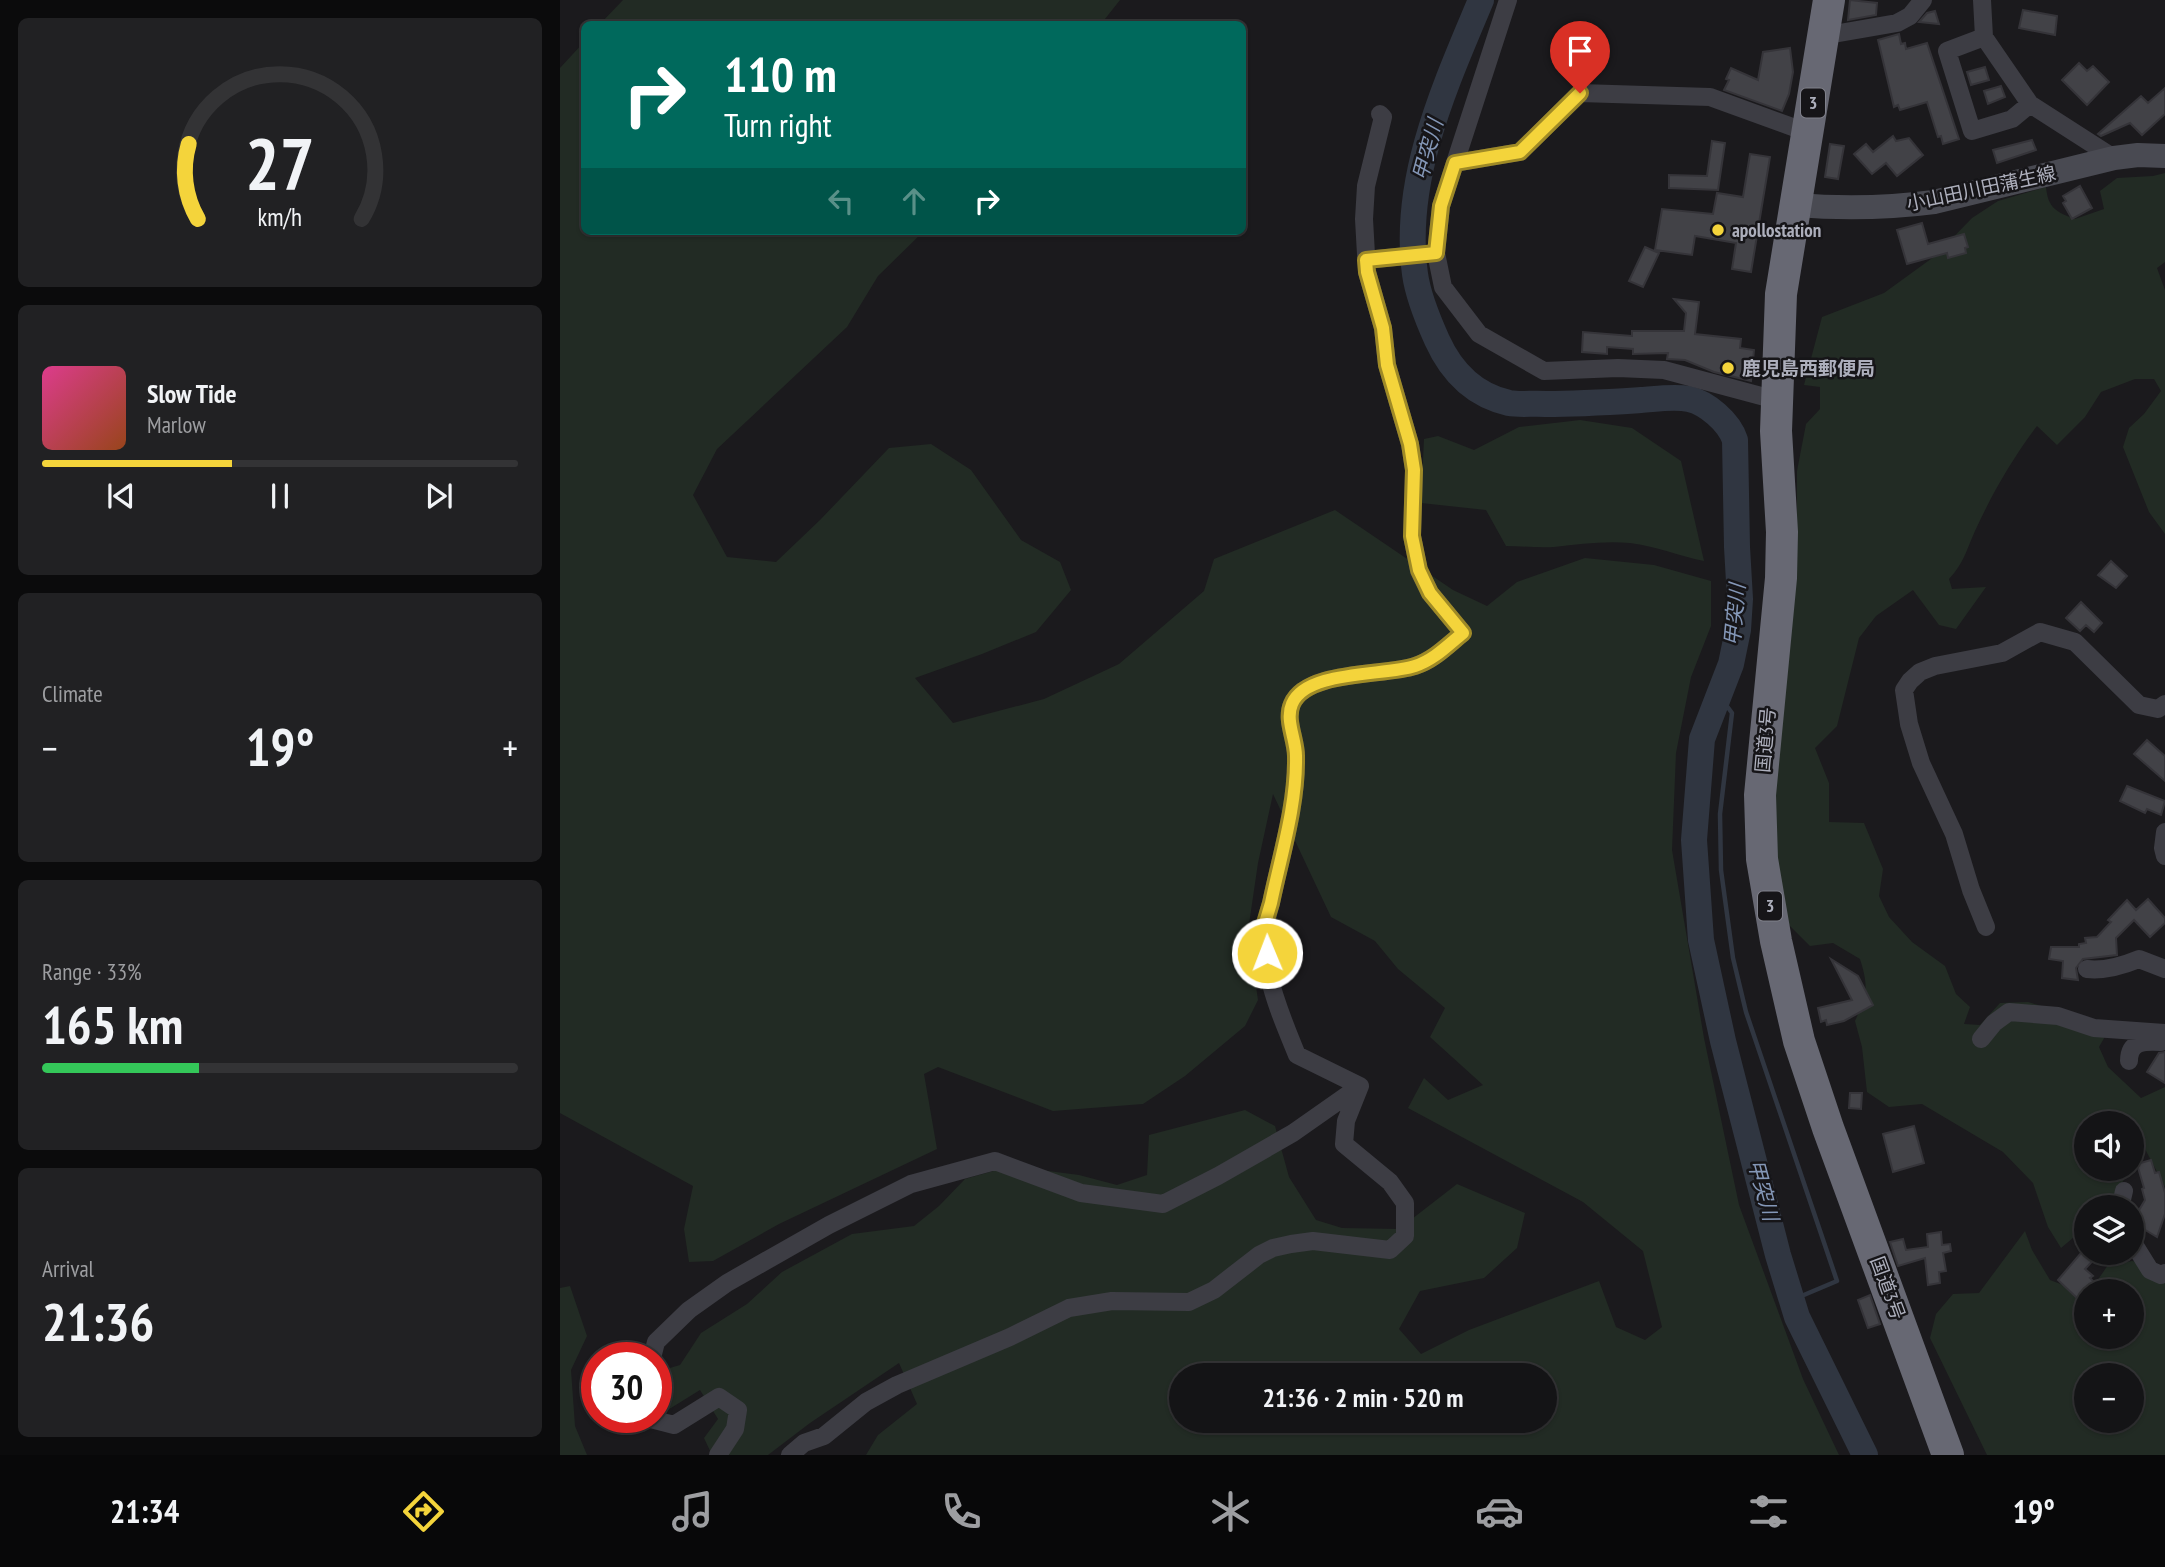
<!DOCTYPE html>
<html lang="en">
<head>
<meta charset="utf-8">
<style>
  :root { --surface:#141416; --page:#212123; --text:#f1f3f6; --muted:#9d9ea1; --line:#333335; --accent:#f4d43b }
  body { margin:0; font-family:"PT Sans Narrow","Noto Sans JP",sans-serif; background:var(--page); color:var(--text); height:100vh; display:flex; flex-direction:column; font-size:26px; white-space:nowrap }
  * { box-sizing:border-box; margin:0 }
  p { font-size:23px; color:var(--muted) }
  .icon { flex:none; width:38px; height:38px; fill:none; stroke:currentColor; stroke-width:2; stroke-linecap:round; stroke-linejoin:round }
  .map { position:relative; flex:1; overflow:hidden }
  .details { display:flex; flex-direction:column; gap:18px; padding:18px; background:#0b0b0c; width:560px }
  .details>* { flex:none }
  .hud { position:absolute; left:21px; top:21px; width:665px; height:214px; border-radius:10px; box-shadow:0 2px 5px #0004,0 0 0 2px var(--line); background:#00695c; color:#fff; overflow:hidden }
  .controls { position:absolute; left:1514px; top:1111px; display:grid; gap:14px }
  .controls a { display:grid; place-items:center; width:70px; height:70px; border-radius:50%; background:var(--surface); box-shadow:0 2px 5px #0004,0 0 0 2px var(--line); font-size:35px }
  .speed { position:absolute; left:21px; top:1342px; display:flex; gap:14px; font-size:35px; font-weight:700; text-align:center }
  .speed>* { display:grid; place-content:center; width:91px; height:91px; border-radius:50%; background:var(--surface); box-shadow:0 2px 5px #0004,0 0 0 2px var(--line); line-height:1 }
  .speed .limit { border:10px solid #d22; background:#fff; color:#111 }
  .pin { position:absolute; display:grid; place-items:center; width:60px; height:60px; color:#fff; margin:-72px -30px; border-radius:50% 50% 50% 0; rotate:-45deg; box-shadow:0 0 7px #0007 }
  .pin .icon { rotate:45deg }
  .me { position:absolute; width:77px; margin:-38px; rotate:359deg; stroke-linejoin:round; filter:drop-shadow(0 0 5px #0008) }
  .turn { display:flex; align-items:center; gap:24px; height:147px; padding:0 28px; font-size:32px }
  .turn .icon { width:91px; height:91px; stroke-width:2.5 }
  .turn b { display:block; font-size:49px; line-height:60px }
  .lanes { display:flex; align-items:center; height:66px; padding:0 28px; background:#0003; justify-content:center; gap:35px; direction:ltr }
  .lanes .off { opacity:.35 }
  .big { font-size:52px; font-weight:800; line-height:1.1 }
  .details .card { flex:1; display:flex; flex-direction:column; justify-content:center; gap:10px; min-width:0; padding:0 24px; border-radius:10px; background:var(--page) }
  .details .dial { align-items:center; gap:0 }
  .dial svg { height:182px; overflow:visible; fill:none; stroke:var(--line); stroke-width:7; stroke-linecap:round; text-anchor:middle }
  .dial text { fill:var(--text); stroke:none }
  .song { display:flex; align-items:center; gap:21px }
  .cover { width:84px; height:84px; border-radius:10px; background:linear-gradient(135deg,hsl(330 70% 55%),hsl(20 70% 35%)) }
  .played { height:7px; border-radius:4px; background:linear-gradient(90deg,var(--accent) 40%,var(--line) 40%) }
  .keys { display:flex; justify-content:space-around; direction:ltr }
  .heat { display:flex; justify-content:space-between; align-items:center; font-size:38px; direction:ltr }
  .charge { height:10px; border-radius:5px; background:linear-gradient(90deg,#34c759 33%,var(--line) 0) }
  .trip { position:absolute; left:609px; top:1363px; width:388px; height:70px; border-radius:35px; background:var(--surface); box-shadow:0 2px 5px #0004,0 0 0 2px var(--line); font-weight:800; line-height:70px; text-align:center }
  .dock { display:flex; height:112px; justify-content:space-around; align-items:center; background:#080809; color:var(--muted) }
  .dock .icon { width:49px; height:49px }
  .dock .current { color:var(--accent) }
  .dock b { font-size:32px; color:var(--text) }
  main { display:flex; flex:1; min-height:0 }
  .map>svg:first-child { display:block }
</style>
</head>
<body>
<main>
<section class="details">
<div class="card dial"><svg viewBox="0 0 100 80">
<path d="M14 69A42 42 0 1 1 86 69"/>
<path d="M14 69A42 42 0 0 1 10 36" stroke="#f4d43b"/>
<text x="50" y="56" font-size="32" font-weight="700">27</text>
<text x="50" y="72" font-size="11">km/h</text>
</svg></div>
<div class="card">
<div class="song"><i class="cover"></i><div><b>Slow Tide</b><p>Marlow</p></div></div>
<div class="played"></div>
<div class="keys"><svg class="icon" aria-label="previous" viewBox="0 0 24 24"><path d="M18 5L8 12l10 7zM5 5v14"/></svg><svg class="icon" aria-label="pause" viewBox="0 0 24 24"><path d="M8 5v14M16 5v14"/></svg><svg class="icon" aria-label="next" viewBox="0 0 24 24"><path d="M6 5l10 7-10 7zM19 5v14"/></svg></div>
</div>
<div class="card"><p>Climate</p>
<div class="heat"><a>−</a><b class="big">19°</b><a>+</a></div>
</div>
<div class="card"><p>Range · 33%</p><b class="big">165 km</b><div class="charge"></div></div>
<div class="card"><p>Arrival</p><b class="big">21:36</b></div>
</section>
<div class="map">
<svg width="1605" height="1455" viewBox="0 0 1605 1455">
  <rect width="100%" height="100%" fill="#1b1a1d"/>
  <path fill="#222b24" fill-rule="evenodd" d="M 63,0 L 560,0 L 541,24 L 40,24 Z
    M 24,42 L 24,231 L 364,231 L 318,276 L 287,327 L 157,449 L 133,495 L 167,557 L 216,562 L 260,520 L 329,448 L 371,444 L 411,470 L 461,540 L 500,562 L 511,590 L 476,632 L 422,654 L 355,678 L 393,723 L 484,699 L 559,664 L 644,591 L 654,559 L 775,510 L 893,590 L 927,606 L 957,582 L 1025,558 L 1094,565 L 1151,581 L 1151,626 L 1131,677 L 1116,753 L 1112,850 L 1144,1038 L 1179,1205 L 1243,1379 L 1279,1455 L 306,1455 L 318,1435 L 357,1404 L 339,1363 L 250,1423 L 208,1455 L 152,1455 L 144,1438 L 158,1419 L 140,1390 L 98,1416 L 96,1372 L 120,1365 L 141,1333 L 187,1304 L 222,1272 L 292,1234 L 354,1226 L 379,1206 L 405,1179 L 451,1166 L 519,1175 L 557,1185 L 587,1175 L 589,1135 L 685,1110 L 715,1126 L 729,1177 L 756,1220 L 782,1228 L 839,1229 L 897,1184 L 965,1213 L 957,1248 L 924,1278 L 860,1291 L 839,1329 L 861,1354 L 909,1330 L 1039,1281 L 1056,1327 L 1085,1340 L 1102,1327 L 1083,1251 L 1023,1202 L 848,1108 L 864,1078 L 888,1100 L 923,1085 L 870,1037 L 885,1008 L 838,969 L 815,941 L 771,917 L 713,794 L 698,863 L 688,931 L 698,1000 L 685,1026 L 625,1076 L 583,1104 L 493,1111 L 378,1067 L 364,1074 L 377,1149 L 219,1224 L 153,1261 L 129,1262 L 124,1229 L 133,1186 L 0,1113 L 0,68 ZM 621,1376 L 985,1376 L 985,1421 L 621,1421 Z
    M 1605,173 L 1605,262 L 1597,268 L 1605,290 L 1605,534 L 1589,512 L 1563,447 L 1569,428 L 1584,414 L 1601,391 L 1594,379 L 1575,379 L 1541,392 L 1525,417 L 1497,445 L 1477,426 C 1452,459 1432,494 1415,531 C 1406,551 1404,563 1389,579 L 1392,589 L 1426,587 L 1396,629 L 1379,625 L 1353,590 L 1316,616 L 1299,638 L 1277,726 L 1255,748 L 1269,783 L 1269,822 L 1304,823 L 1323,869 L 1319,896 L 1329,917 L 1352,942 L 1385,966 L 1396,994 L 1410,1007 L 1404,1024 L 1420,1025 L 1440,1003 L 1468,1002 L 1551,1026 L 1539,1047 L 1548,1067 L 1581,1098 L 1605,1087 L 1605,1187 L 1585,1149 L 1546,1206 L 1548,1207 L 1526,1208 L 1526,1227 L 1501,1248 L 1488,1227 L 1473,1183 L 1443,1152 L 1362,1104 L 1329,1107 L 1307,1092 L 1302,1047 L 1295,1021 C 1307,994 1309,988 1300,959 L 1273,943 L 1250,946 L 1224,920 L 1214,840 L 1213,786 L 1237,544 L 1237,471 L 1246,424 L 1260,409 L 1260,387 L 1244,385 L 1262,317 L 1324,293 L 1375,256 L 1412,218 L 1438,201 L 1486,187 C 1488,208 1496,212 1515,219 L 1544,209 L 1540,191 L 1557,178 L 1593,176 ZM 1526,1124 L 1572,1124 L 1572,1169 L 1526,1169 Z
    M 1020,420 L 1072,428 L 1121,461 L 1144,561 C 1119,556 1096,546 1070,543 C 1044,541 1020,544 994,547 C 978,548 962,546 946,546 L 926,510 L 861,503 L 864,439 L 878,436 L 914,450 L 959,427 Z
    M 1465,1231 L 1472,1250 L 1490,1280 L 1511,1288 L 1537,1281 L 1548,1265 L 1572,1261 L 1599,1266 L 1605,1264 L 1605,1455 L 1427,1455 L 1370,1338 L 1376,1314 L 1393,1294 L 1419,1293 ZM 1526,1292 L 1572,1292 L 1572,1337 L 1526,1337 ZM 1526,1376 L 1572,1376 L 1572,1421 L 1526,1421 Z
    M 10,1286 L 27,1336 L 11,1370 L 15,1426 L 27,1455 L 0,1455 L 0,1288 Z"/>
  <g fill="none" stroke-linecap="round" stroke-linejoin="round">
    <path stroke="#303641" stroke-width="4.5" d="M 1158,694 L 1172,713 L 1160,814 L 1161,870 L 1173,958 L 1186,1012 L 1277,1281 L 1232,1300"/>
    <path stroke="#303641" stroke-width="26" d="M 921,0 C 885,86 842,179 855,274 C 858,296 868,320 877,340 C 891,371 913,395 949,403 C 960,405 974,403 986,404 C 1018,404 1049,402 1081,400 C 1096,399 1114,396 1129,399 C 1147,403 1169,422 1175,440 L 1177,547 L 1180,599 L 1178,630 L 1171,664 L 1142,739 L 1134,840 L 1141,940 L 1163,1041 L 1218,1255 L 1237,1317 L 1305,1455"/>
  </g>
  <path fill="#424247" stroke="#353439" stroke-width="2" d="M 1290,0 L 1317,3 L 1316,15 L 1288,20 Z
    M 1463,10 L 1497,16 L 1495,35 L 1459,28 Z
    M 1375,11 L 1379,24 L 1359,22 L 1367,13 Z
    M 1339,34 L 1341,44 L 1345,43 L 1346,49 L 1367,43 L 1399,139 L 1383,144 L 1381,136 L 1378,137 L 1367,102 L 1340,110 L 1338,105 L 1334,107 L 1318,40 Z
    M 1230,48 L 1233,72 L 1229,94 L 1222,111 L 1164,90 L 1169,80 L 1166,79 L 1171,68 L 1198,80 L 1203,52 Z
    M 1519,63 L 1527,71 L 1533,66 L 1549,82 L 1527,105 L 1502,80 Z
    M 1425,67 L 1429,80 L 1411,85 L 1407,72 Z
    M 1441,86 L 1445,97 L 1428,104 L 1424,91 Z
    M 1605,88 L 1605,114 L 1582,135 L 1570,123 L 1541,136 L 1538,134 L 1581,96 L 1588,103 Z
    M 1333,136 L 1336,141 L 1349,138 L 1363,155 L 1337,176 L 1326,163 L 1312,174 L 1294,154 L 1306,144 L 1313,152 Z
    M 1472,140 L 1476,150 L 1437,163 L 1433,150 Z
    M 1152,141 L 1165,143 L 1158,190 L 1109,188 L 1109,175 L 1147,176 Z
    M 1270,144 L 1284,146 L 1278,179 L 1265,177 Z
    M 1190,154 L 1210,157 L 1191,272 L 1172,269 L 1176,243 L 1135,236 L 1132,255 L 1095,250 L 1102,209 L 1153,214 L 1157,193 L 1183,197 Z
    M 1520,186 L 1532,208 L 1512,219 L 1503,203 L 1506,201 L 1503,196 Z
    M 1362,223 L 1368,244 L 1404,234 L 1408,247 L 1405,248 L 1406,253 L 1388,258 L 1387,253 L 1347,264 L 1337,230 Z
    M 1085,247 L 1099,253 L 1083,287 L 1069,281 Z
    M 1114,299 L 1139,302 L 1135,334 L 1181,339 L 1180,348 L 1194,350 L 1191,381 L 1154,372 L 1125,360 L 1107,359 L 1108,353 L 1073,354 L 1073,349 L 1047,347 L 1047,354 L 1022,352 L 1023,332 L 1072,336 L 1072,331 L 1124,331 L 1126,313 Z
    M 1551,561 L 1567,576 L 1556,588 L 1538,575 Z
    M 1521,602 L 1542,623 L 1534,632 L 1526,625 L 1520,631 L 1506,618 Z
    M 1587,740 L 1605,756 L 1605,781 L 1574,754 Z
    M 1567,786 L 1605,801 L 1601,815 L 1587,809 L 1585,813 L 1560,801 Z
    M 1588,899 L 1605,918 L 1605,923 L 1590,937 L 1574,920 L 1556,938 L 1557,955 L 1523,959 L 1516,968 L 1518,980 L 1502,978 L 1503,961 L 1489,959 L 1491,947 L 1519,947 L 1519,944 L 1526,943 L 1525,938 L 1537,937 L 1551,922 L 1548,920 L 1567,900 L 1576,910 Z
    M 1271,959 L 1298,976 L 1313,1005 L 1284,1021 L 1267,1025 L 1266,1020 L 1261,1022 L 1258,1008 L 1292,1000 Z
    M 1605,1052 L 1605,1083 L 1587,1072 L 1599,1053 Z
    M 1290,1093 L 1302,1093 L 1301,1109 L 1289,1108 Z
    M 1354,1126 L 1364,1163 L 1333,1172 L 1323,1134 Z
    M 1591,1160 L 1595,1173 L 1599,1172 L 1605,1193 L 1605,1214 L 1597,1237 L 1572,1222 L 1585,1200 L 1582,1189 L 1584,1188 L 1577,1164 Z
    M 1381,1232 L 1382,1245 L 1390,1244 L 1391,1251 L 1383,1253 L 1386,1271 L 1379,1272 L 1380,1283 L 1368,1285 L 1365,1258 L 1338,1266 L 1330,1242 L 1343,1239 L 1346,1250 L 1368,1247 L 1367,1234 Z
    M 1521,1253 L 1540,1253 L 1525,1269 L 1533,1276 L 1530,1278 L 1534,1282 L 1518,1299 L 1498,1280 Z
    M 1310,1295 L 1320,1324 L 1308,1328 L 1298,1300 Z"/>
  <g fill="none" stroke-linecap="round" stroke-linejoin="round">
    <path stroke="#3d3d44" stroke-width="18" d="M 948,0 L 881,206 L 876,253 L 883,287 L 919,334 L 984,371 L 1058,368 L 1104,370 L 1216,400
      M 1422,0 L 1424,37
      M 1262,36 L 1337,23 L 1350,16 L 1363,0
      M 1470,104 L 1452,119 L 1412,131 L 1387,51 L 1424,37 L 1470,104 L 1554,158
      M 895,163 L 960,152 L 1020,93 L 1150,97 L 1249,133
      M 806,260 L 876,253
      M 1605,832 L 1603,848 L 1605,856
      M 1426,927 L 1411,890 L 1394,834 L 1361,763 L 1349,724 L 1344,690 L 1350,681 L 1360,672 L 1375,666 L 1442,653 L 1480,632 L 1515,642 L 1579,705 L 1598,709 L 1605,704
      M 1527,969 C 1544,971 1562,966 1579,959 L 1605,969
      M 1421,1039 L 1434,1023 L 1449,1012 L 1498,1016 L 1534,1028 L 1605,1033
      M 1569,1061 C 1569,1041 1584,1041 1601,1042
      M 800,1086 L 737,1055 C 717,1006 694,956 711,903 C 721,855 737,805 736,756 C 736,739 725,720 732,704 C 746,670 825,676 855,666 C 874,660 888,645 903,633 L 870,593 L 859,571 L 852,536 L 854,470 L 850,444 L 827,365 L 823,328 L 807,272 L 804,219 L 806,186 L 823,117 L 820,114
      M 1560,1208 L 1564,1191
      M 1572,1241 L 1590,1270 L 1601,1275 L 1605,1273
      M 92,1358 L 96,1342 L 129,1310 L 167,1283 L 269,1225 L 351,1184 L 435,1161 L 521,1193 L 603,1204 L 658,1176 L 733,1133 L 800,1086
      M 87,1418 L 114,1425 L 159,1397 L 178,1410 L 175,1429 L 158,1455
      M 230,1455 L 244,1443 L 264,1436 L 306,1402 L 337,1385 L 450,1337 L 509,1308 L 552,1301 L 629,1302 L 654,1290 L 699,1255 L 713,1248 L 731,1244 L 753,1241 L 830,1250 L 845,1236 L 845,1203 L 830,1182 L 784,1144 L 786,1121 L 800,1086"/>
    <path stroke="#494a52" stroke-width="24" d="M 1236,205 C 1283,209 1328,208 1374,202 L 1554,158 L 1578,155 L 1605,156"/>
    <path stroke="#676873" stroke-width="32" d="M 1269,0 L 1221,294 L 1216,431 L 1222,532 L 1221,578 L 1200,795 L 1202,859 L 1216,941 L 1239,1041 L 1268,1128 L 1388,1455"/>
  </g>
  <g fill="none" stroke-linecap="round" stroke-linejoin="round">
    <defs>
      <path id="route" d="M 707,953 L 705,923 L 711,903 C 721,855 737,805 736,756 C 736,739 725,720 732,704 C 746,670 825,676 855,666 C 874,660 888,645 903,633 L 870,593 L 859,570 L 852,536 L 854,470 L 850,444 L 827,365 L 823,328 L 807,272 L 806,260 L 876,253 L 881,206 L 895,163 L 960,152 L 1020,93"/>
    </defs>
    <use href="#route" stroke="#9f8a26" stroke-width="18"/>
    <use href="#route" stroke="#f4d43b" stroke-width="12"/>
  </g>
  <g fill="#f4d43b" stroke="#161518" stroke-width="2.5">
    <circle cx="1158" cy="230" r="7"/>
    <circle cx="1168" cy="368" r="7"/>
  </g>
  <g text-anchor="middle" stroke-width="5" stroke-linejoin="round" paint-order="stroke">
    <g fill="#161518" stroke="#80818b" stroke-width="2">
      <rect x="1241" y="88.5" width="24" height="29" rx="5"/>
      <rect x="1198" y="891.5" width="24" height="29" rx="5"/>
    </g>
    <g font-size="18" font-weight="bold" fill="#adafbc">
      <text x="1253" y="109">3</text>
      <text x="1210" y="912">3</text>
    </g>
    <g font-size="19" fill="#adafbc" stroke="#161518">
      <text transform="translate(1421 188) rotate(-12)" y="7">小山田川田蒲生線</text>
      <text transform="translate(1205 740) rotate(-85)" y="7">国道3号</text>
      <text transform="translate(1328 1288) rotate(70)" y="7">国道3号</text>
    </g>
    <g font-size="19" font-weight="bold" fill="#adafbc" stroke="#161518" text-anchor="start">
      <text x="1172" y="237">apollostation</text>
      <text x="1182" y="375">鹿児島西郵便局</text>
    </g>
    <g font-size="21" font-style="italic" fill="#8497b7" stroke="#161518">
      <text transform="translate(868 150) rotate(-75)" y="7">甲突川</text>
      <text transform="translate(1175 615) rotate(-85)" y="7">甲突川</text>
      <text transform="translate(1203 1190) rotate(75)" y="7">甲突川</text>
    </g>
  </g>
</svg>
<div class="controls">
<a><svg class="icon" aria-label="sound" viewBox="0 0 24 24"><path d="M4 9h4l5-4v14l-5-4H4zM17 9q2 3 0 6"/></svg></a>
<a><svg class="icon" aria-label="layers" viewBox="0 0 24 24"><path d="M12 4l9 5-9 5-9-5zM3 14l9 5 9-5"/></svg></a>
<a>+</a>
<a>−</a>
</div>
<div class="speed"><div class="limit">30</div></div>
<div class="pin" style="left:1020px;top:93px;background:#d93025"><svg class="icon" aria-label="arrive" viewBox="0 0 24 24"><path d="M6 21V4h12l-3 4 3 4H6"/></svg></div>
<svg class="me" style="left:707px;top:953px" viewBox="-20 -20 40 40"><circle r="17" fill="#f4d43b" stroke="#fff" stroke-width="3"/><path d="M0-11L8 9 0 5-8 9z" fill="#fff"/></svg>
<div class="trip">21:36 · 2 min · 520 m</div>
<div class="hud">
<div class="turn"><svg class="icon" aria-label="right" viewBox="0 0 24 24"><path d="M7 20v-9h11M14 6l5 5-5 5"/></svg><div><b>110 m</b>Turn right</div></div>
<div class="lanes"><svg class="icon off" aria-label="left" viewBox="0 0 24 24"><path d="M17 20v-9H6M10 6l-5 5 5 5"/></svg><svg class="icon off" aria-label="ahead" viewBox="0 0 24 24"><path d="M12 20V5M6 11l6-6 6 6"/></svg><svg class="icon" aria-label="right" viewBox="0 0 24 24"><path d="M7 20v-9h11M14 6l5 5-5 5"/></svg></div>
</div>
</div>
</main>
<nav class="dock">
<b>21:34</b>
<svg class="icon current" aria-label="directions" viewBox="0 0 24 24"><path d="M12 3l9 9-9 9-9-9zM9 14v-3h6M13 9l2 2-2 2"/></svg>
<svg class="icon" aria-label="music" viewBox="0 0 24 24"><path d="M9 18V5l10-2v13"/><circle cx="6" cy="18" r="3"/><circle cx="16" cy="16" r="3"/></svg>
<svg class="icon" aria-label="phone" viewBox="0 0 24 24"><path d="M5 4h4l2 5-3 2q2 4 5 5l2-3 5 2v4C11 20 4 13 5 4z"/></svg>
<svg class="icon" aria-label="climate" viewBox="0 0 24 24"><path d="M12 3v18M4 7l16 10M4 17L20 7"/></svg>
<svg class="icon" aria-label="car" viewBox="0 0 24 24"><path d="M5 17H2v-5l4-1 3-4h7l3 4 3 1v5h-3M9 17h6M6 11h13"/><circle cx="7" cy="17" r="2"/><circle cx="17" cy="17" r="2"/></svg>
<svg class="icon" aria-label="filters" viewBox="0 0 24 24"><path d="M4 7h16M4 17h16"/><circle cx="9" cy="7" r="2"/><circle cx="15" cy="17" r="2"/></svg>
<b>19°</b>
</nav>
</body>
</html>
